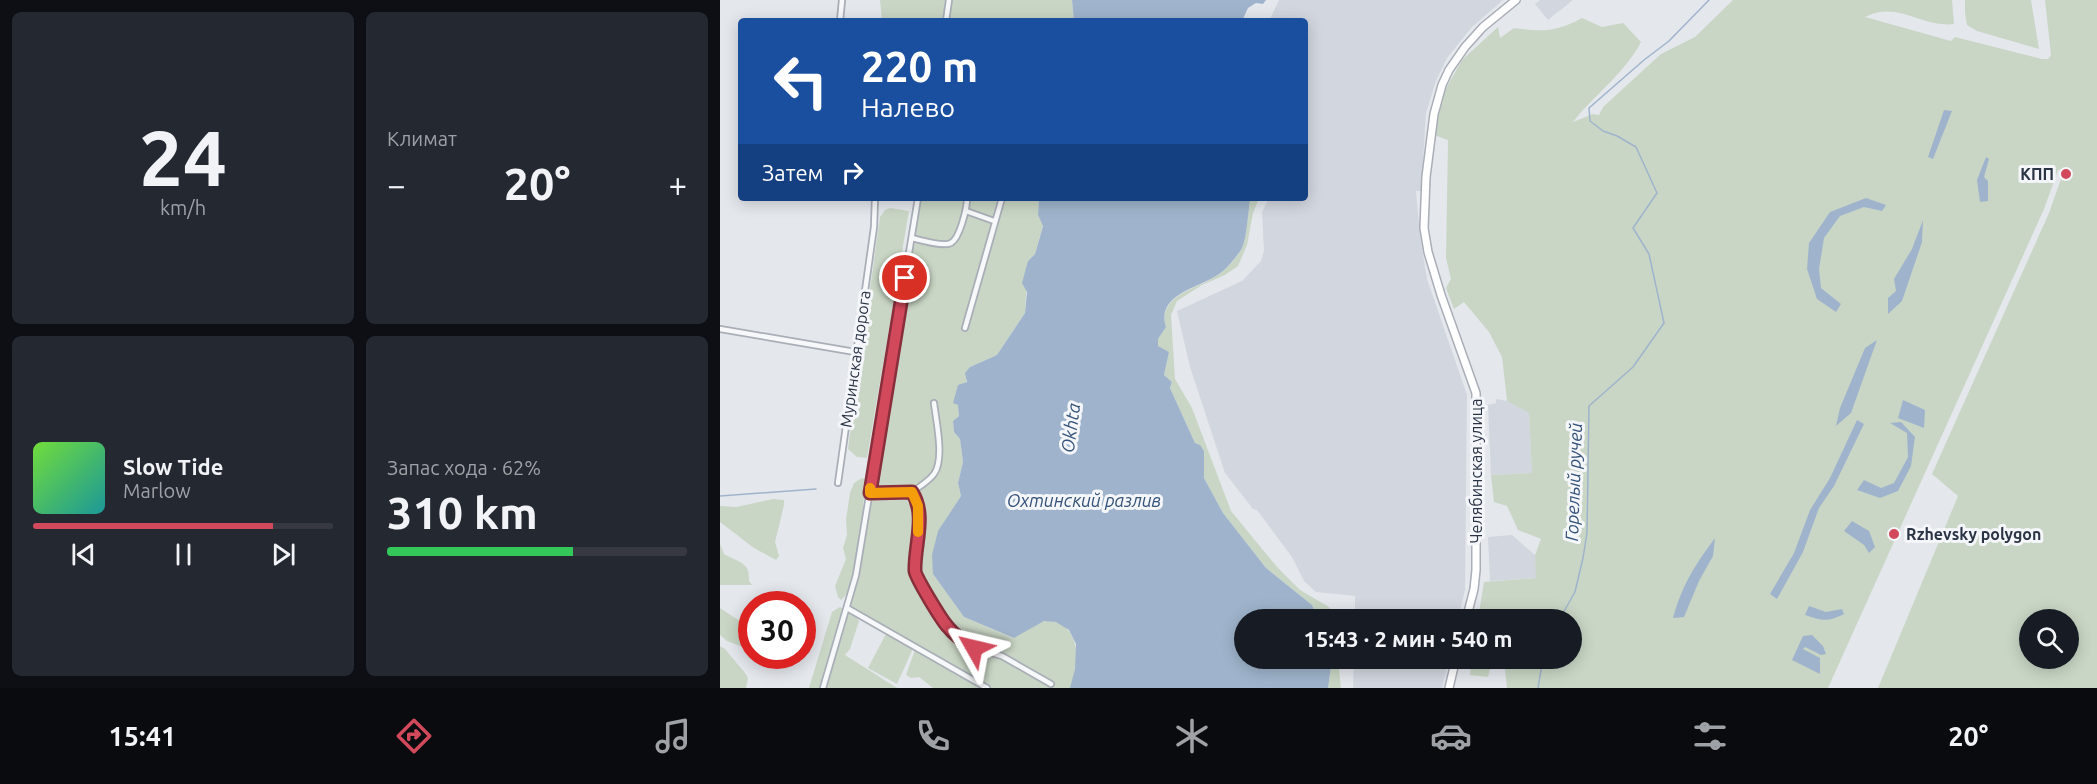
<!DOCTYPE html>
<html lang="ru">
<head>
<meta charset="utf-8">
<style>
  :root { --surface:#171b24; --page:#242831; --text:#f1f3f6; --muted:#9ea1a6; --line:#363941; --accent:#d1495b }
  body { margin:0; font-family:Ubuntu,sans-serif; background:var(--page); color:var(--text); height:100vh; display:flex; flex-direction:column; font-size:22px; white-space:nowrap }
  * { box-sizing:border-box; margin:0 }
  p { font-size:20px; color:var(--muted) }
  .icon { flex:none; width:33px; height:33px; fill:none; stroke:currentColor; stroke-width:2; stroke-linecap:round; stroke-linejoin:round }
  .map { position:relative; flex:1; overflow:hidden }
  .panel { display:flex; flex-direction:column; gap:12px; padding:12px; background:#0d0f14; width:720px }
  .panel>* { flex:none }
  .top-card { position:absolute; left:18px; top:18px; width:570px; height:183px; border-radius:6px; box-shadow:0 3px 15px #0003; background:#1a4fa0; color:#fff; overflow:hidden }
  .fabs { position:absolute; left:1299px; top:609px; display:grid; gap:12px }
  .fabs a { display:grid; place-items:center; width:60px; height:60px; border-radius:50%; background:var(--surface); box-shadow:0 3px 15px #0003; font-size:30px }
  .speed { position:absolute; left:18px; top:591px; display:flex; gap:12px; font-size:30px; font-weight:700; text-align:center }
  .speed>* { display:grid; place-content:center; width:78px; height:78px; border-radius:50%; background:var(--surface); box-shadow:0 3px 15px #0003; line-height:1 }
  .speed .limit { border:9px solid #d22; background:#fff; color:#111 }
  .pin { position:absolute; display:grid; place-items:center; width:51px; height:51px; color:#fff; margin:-26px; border:3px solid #fff; border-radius:50%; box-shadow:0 2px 6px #0007 }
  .me { position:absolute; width:66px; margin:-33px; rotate:307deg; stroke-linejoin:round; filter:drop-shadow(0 0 4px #0008) }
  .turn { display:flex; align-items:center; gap:21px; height:126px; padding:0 24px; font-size:27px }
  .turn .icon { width:78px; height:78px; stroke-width:2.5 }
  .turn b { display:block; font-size:42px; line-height:51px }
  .then { display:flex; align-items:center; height:57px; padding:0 24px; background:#0003; gap:12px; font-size:22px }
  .big { font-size:45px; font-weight:600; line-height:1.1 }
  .panel .tile { flex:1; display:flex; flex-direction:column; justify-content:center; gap:9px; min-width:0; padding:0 21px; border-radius:9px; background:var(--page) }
  .panel .dial { align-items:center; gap:0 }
  .dial b { font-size:78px; line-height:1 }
  .song { display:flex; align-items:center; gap:18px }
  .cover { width:72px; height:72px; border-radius:9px; background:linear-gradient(135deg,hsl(100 70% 55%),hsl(180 70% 35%)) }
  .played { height:6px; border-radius:3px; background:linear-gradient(90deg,var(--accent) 80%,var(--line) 80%) }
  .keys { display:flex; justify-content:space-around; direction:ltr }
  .heat { display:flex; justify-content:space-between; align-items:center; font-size:33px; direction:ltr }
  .charge { height:9px; border-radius:4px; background:linear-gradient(90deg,#34c759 62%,var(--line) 0) }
  .panel .tiles { flex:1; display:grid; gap:12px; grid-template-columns:repeat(2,1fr) }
  .trip { position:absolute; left:514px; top:609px; width:348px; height:60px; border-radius:30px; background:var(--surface); box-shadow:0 3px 15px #0003; font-weight:600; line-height:60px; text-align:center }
  .menu { display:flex; height:96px; justify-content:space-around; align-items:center; background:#090b0e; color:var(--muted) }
  .menu .icon { width:42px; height:42px }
  .menu .active { color:var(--accent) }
  .menu b { font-size:27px; color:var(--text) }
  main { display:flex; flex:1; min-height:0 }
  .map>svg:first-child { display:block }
</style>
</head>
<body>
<main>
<section class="panel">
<div class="tiles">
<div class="tile dial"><b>24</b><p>km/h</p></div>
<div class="tile"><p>Климат</p>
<div class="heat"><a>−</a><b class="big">20°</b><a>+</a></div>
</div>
<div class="tile">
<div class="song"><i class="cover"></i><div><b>Slow Tide</b><p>Marlow</p></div></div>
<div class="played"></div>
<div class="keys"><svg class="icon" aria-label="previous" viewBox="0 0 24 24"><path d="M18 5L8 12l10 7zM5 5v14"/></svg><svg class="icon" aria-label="pause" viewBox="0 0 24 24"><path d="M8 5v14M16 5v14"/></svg><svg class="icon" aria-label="next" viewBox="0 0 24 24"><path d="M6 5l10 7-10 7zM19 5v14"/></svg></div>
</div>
<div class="tile"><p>Запас хода · 62%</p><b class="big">310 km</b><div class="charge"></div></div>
</div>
</section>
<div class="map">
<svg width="1377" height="688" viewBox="0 0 1377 688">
  <rect width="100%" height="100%" fill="#e4e7ec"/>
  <path fill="#d2d6de" d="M 559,0 L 783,0 L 752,27 L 727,58 L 716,81 L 706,113 L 701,191 L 696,191 L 700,236 L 707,279 L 747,395 L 745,590 L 738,619 L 635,619 L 635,596 L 596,592 L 584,581 L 572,557 L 537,510 L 533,509 L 505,473 L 470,367 L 457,311 L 522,281 L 541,261 L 544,251 L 542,212 L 549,198 L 585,198 L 585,21 L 549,21 Z
    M 820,0 L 853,0 L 828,20 L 815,4 Z
    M 776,399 L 787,401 L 809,412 L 812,473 L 771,475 L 768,405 L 776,403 Z
    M 792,535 L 815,555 L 817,578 L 770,581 L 768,537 Z
    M 634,659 L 634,658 L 729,659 L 722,688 L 633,688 Z"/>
  <path fill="#c9d6c5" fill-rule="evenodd" d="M 160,0 L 352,0 L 354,21 L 162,21 Z
    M 1013,0 L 1232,0 L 1234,24 C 1201,28 1178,0 1145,17 L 1231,41 L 1235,37 L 1322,59 L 1328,59 L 1331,55 L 1325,0 L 1377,0 L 1377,688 L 1158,688 L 1238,496 L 1212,474 L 1329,213 L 1341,179 L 1349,180 L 1351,173 L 1343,169 L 1338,170 L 1324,209 L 1108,688 L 787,688 L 785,669 L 788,659 L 852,658 L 852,620 L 758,619 L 764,582 L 816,578 L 815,555 L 821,539 L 798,530 L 787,506 L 774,502 L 771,475 L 812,473 L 809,413 L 787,401 L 782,357 L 769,332 L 744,302 L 734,309 L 726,288 L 731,279 L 726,258 L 728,140 L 714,135 L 724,92 L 742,60 L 778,27 L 780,38 L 794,28 C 823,32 836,32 862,18 L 882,27 L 903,23 L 921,42 C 905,73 874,95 853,122 L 873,114 L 879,115 L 883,107 L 941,54 L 975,37 ZM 1310,620 L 1348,620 L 1348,658 L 1310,658 Z
    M 1245,0 L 1311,0 L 1319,49 L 1257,31 L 1247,25 L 1245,13 Z
    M 197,198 L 319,198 L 318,215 L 323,225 L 315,254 L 308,261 L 305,313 L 277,355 L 250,367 C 247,384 237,399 239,416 L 233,421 L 234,432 L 240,439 L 243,462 L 238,483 L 241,496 L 218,532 L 213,574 L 244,617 L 293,638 C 303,633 316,621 327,621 C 360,620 362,666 350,688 L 264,688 L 195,644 L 177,684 L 148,668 L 168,630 L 130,606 L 139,568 Z
    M 533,198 L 539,198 L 533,213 L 527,245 L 518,266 L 505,275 L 482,285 L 457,301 L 451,315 L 455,379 L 472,408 L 511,511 L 557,567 L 580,590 L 609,607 L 615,619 L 598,619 L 592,605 L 546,568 L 503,513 L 484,478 L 484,451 L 475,443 L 450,388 L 452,382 L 444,375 L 449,352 L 438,347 L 438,339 L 446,327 C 436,292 484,289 503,271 C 509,266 517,257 521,250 C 527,239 528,212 530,199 Z
    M 170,208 L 189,211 L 147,458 L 137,457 L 128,449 L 160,217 L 165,210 Z
    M 142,478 L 147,480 C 139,509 145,581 121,600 L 118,597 L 115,586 L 126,559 L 123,548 L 127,535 L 126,520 L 130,493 L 134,483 Z
    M 53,499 L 64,500 L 64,505 L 55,542 L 59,556 L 56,560 L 34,548 L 0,522 L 0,506 L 16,507 Z
    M 0,544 L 4,554 C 19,563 30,561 29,581 L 32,585 L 0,585 Z
    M 120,607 L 135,616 L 139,621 L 130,649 L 125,655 L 177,688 L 89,688 L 112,612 Z
    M 0,608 L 26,625 L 31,631 L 31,650 L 7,641 L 0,635 Z
    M 0,646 L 5,649 L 25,673 L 28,678 L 26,688 L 0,688 Z
    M 195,650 L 259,688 L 213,688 L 199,677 L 191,678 L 186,675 Z
    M 612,659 L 618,659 L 621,688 L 608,688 Z
    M 752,659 L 772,659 L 768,677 L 750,675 Z"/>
  <path fill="#9fb4cc" d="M 352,0 L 546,0 L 543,4 L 536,3 L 528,8 L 522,21 L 354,21 Z
    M 1224,110 L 1232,111 L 1213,159 L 1208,157 Z
    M 1266,157 L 1269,159 L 1264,177 L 1268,181 L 1268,201 L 1260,202 L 1257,180 Z
    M 319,198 L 533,198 L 530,200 C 528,212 527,240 521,250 C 516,257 509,266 503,271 C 484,288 435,292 446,327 L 438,339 L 438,346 L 449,352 L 444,375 L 452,382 L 450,388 L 475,443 L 480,445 L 484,451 L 484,478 L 503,513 L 546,568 L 592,605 L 598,619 L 525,620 L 525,658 L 612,659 L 608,688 L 350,688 L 355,669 L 356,644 L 349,630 L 336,622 L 324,621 L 294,638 L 244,617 L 213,574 L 212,555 L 218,531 L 241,496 L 238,483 L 243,462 L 240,439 L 234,432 L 233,421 L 239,416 L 238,405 L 233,403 L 238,385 L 247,382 L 245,373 L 250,367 L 277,355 L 305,313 L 307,292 L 302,283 L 308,261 L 315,254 L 323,226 L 318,215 Z
    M 1146,198 L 1166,205 L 1162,211 L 1144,207 L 1120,216 L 1104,238 L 1099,269 L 1101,288 L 1121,304 L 1116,312 L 1097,299 L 1087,269 L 1089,243 L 1110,212 Z
    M 1203,220 L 1202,242 L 1182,301 L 1168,314 L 1168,298 L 1176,291 L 1174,279 L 1192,249 Z
    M 1157,340 L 1131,413 L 1116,426 L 1120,408 L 1145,348 Z
    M 1183,400 L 1205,410 L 1204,428 L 1178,418 Z
    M 1137,420 L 1144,424 L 1114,486 L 1099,508 L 1083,552 L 1057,599 L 1050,594 L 1074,553 L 1090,510 L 1110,478 Z
    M 1181,422 L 1195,437 L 1191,466 L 1178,491 L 1160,498 L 1137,490 L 1144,480 L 1161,488 L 1174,483 L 1188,457 L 1187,433 L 1170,423 Z
    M 1132,521 L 1149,531 L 1155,547 L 1149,553 L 1144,545 L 1124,531 Z
    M 995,538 L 993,556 L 979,581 L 964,617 L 953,618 C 962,585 975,565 995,538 Z
    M 1089,606 L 1106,612 L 1122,609 L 1124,614 C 1108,622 1102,621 1085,615 Z
    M 1092,635 L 1103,646 L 1106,654 L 1101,655 L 1085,647 L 1083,649 L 1100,658 L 1100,674 L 1072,660 L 1083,636 Z"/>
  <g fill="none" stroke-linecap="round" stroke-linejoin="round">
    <path stroke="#9fb4cc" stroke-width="1.5" d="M 0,496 L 96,489
      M 839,620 L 855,592 L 863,558 L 867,533 L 869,406 L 913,367 L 944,323 L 929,254 L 913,228 L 937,193 L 916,147 L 897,136 L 883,131 L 870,121 L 869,108 L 924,60 L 949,41 L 989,0
      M 818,688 L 823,658"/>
    <defs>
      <path id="street" d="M 120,21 L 122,0
        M 226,21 L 229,0
        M 246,211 L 274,221
        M 192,238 C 200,240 224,247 231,243 C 240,238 247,208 247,198
        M 245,328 L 282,198
        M 0,329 L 135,352
        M 214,403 C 216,421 225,459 214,474 C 209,481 199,487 192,492 L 195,498 L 199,514 L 195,571 L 198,581 L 226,626 L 241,640 L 254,648 L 282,656 L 331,684
        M 118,483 L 154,227 L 155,198
        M 150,493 L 192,492
        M 127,608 L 267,688
        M 103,688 L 136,575 L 198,198"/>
      <path id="secondary" d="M 746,620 L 754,589 L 756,570 L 756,393 L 721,295 L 708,252 L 704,228 L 706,177 L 714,114 L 722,85 L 729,70 L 745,47 L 763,27 L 796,0
        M 729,688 L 736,658"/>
    </defs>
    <use href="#street" stroke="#a9aeb7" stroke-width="8"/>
    <use href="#secondary" stroke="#a9aeb7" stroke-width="10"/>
    <use href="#street" stroke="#f7f8fa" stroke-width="4.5"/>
    <use href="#secondary" stroke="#fff" stroke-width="7"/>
  </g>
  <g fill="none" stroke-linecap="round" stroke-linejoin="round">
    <defs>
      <path id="route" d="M 185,278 L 150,493 L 192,492 C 207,515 194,546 195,571 C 196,578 222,621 228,627 C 235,636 244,642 254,648"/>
    </defs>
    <use href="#route" stroke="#882f3b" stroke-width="15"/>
    <use href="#route" stroke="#d1495b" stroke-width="10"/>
    <path stroke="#f59e0b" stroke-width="10" d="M 150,488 L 150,493 L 192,492 L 198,506 L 198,532"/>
  </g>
  <g fill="#d1495b" stroke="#f4f6f9" stroke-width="2">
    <circle cx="1346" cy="174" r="6"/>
    <circle cx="1174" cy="534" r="6"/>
  </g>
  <g text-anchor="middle" stroke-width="6" stroke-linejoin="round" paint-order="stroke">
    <g font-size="16" font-weight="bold" fill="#2b3445" stroke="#f4f6f9" text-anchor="end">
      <text x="1334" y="180">КПП</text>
      <text x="1186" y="540" text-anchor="start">Rzhevsky polygon</text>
    </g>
    <g font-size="16" fill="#2b3445" stroke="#f4f6f9">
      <text transform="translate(135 359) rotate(-82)" y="6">Муринская дорога</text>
      <text transform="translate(756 471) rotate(-90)" y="6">Челябинская улица</text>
    </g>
    <g font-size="18" font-style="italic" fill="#34527a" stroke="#f4f6f9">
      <text transform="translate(351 428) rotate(-82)" y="6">Okhta</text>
      <text transform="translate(854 482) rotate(-88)" y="6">Горелый ручей</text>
      <text x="364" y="507">Охтинский разлив</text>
    </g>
  </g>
</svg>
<div class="fabs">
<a><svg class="icon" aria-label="search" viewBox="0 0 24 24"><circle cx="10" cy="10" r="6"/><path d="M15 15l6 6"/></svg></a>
</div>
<div class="speed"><div class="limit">30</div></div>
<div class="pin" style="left:185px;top:278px;background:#d93025"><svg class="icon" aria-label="arrive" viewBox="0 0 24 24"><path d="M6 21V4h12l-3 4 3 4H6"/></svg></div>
<svg class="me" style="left:254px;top:648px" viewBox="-20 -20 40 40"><path d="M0-17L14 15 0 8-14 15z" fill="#d1495b" stroke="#fff" stroke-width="4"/></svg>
<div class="trip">15:43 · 2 мин · 540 m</div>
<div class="top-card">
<div class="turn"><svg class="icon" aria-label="left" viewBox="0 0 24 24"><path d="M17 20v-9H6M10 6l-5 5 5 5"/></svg><div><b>220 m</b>Налево</div></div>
<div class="then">Затем<svg class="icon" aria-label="right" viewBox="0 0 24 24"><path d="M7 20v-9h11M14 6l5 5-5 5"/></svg></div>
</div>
</div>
</main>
<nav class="menu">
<b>15:41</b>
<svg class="icon active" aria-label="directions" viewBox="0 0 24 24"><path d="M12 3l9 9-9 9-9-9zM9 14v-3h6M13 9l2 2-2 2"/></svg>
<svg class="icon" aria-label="music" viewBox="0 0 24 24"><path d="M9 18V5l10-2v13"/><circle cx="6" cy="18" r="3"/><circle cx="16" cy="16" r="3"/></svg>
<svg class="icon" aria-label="phone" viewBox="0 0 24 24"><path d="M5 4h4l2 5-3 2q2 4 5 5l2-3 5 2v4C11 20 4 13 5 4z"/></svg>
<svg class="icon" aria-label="climate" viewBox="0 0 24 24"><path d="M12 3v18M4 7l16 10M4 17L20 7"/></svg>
<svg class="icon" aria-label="car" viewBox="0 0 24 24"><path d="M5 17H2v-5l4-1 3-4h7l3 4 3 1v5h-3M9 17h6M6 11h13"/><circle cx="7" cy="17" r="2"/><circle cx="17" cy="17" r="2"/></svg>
<svg class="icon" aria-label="filters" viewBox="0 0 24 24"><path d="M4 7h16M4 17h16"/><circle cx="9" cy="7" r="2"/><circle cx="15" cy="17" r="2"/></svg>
<b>20°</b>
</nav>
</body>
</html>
